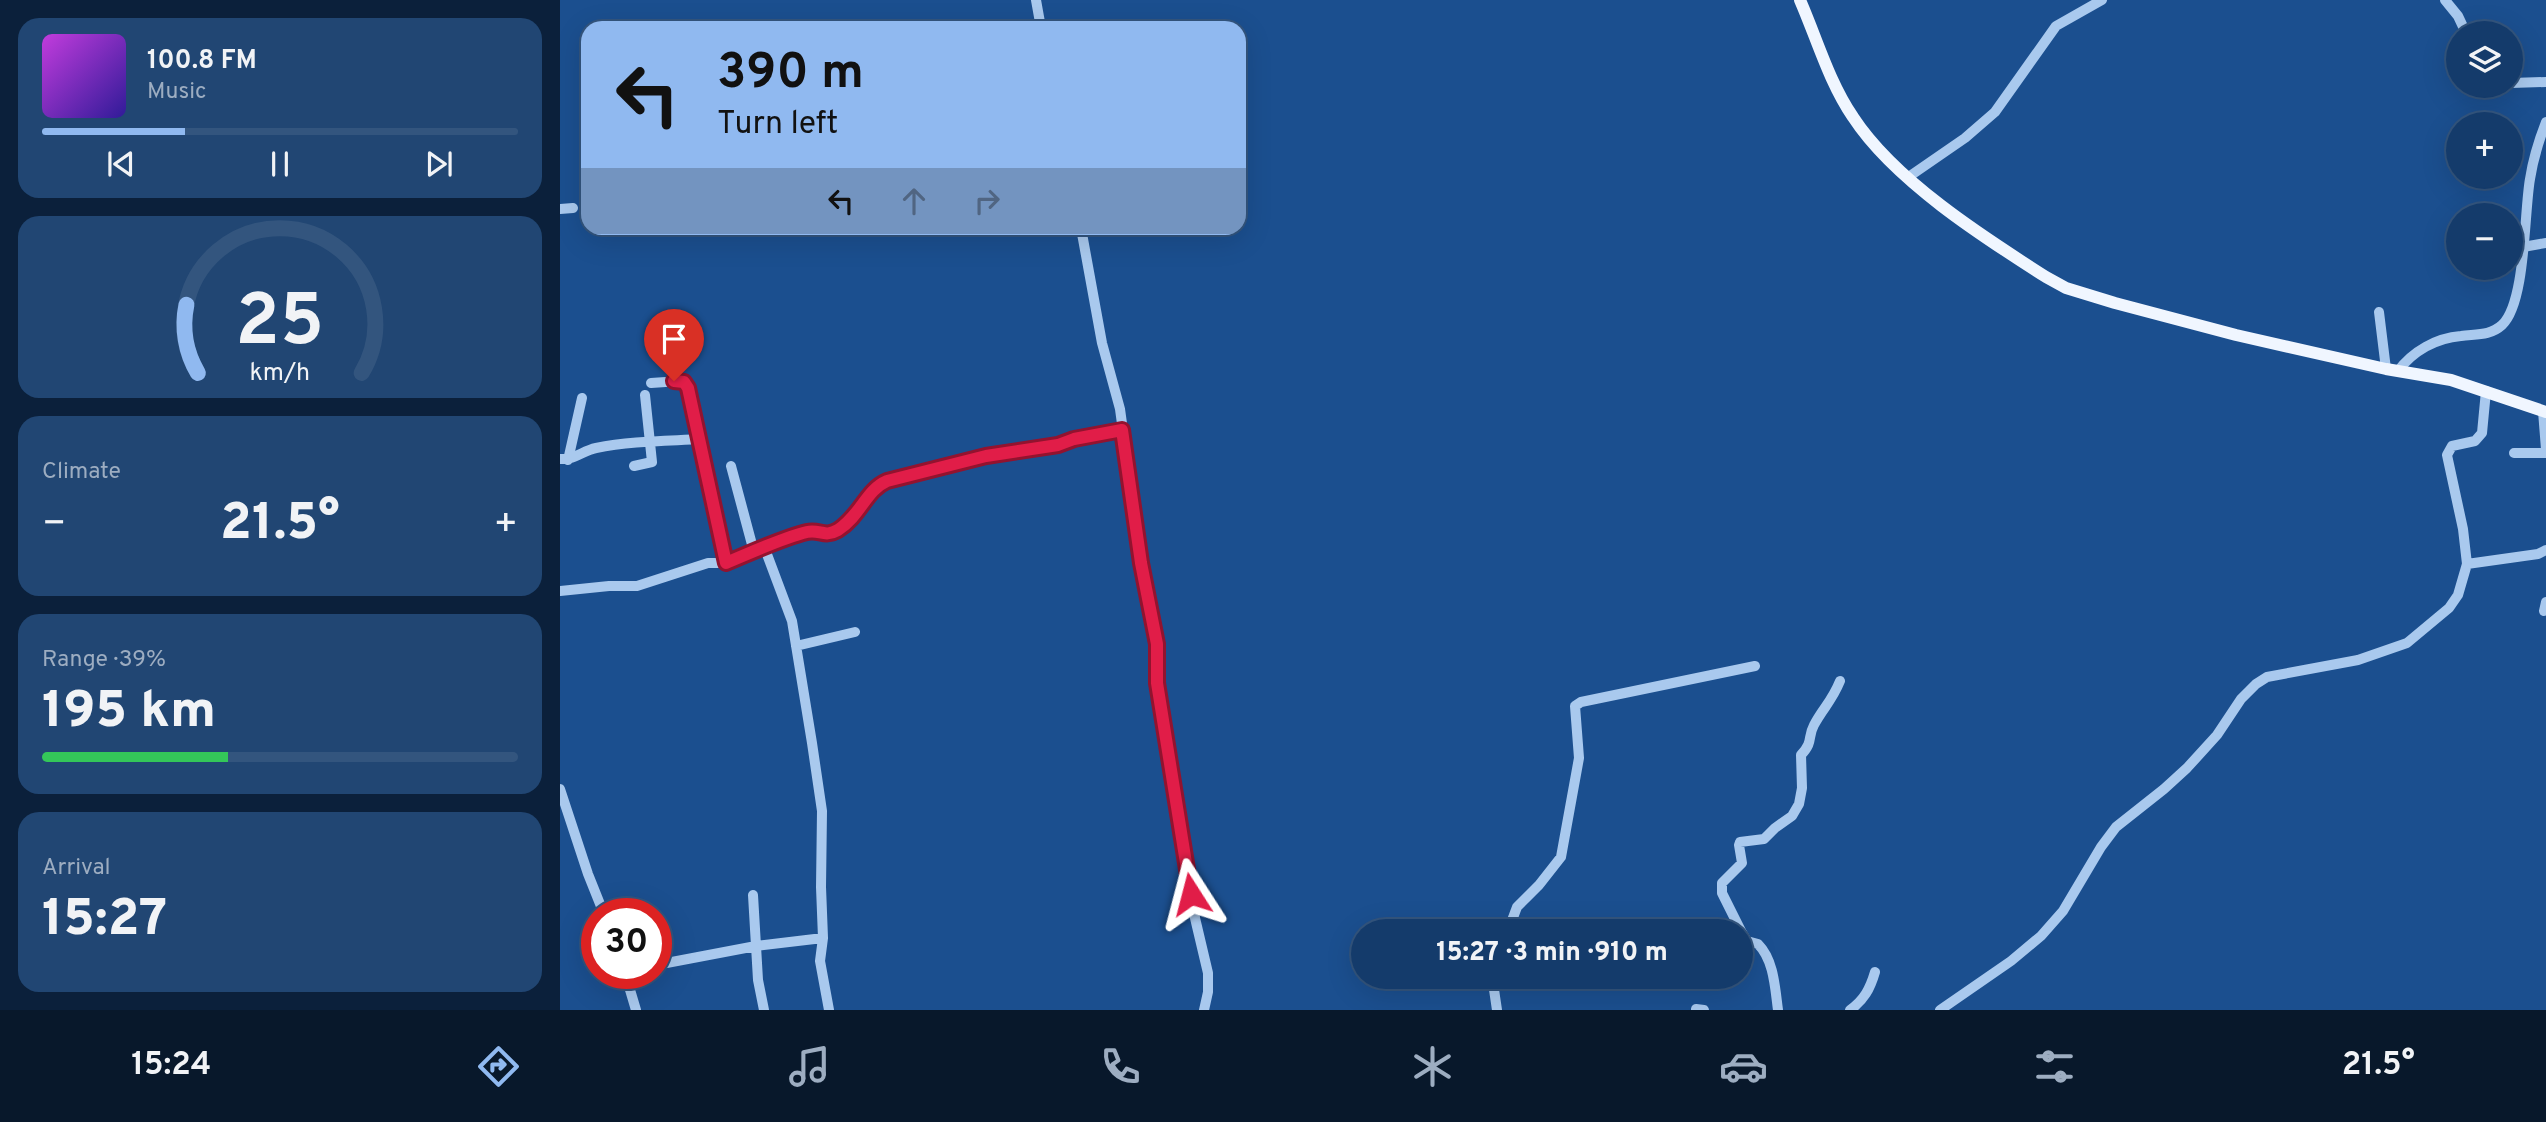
<!DOCTYPE html>
<html lang="en">
<head>
<meta charset="utf-8">
<style>
  :root { --surface:#143b6b; --page:#214673; --text:#f1f3f6; --muted:#9dadc1; --line:#33557e; --accent:#90b9f0 }
  body { margin:0; font-family:Overpass,sans-serif; background:var(--page); color:var(--text); height:100vh; display:flex; flex-direction:column; font-size:26px; white-space:nowrap }
  * { box-sizing:border-box; margin:0 }
  p { font-size:23px; color:var(--muted) }
  .icon { flex:none; width:38px; height:38px; fill:none; stroke:currentColor; stroke-width:2; stroke-linecap:round; stroke-linejoin:round }
  .map { position:relative; flex:1; overflow:hidden }
  .side { display:flex; flex-direction:column; gap:18px; padding:18px; background:#0b203b; width:560px }
  .side>* { flex:none }
  .top-card { position:absolute; left:21px; top:21px; width:665px; height:214px; border-radius:21px; box-shadow:0 7px 28px #0002,0 0 0 2px var(--line); background:#90b9f0; color:#111; overflow:hidden }
  .fabs { position:absolute; left:1886px; top:21px; display:grid; gap:14px }
  .fabs a { display:grid; place-items:center; width:77px; height:77px; border-radius:50%; background:var(--surface); box-shadow:0 7px 28px #0002,0 0 0 2px var(--line); font-size:35px }
  .speed { position:absolute; left:21px; top:898px; display:flex; gap:14px; font-size:35px; font-weight:700; text-align:center }
  .speed>* { display:grid; place-content:center; width:91px; height:91px; border-radius:50%; background:var(--surface); box-shadow:0 7px 28px #0002,0 0 0 2px var(--line); line-height:1 }
  .speed .limit { border:10px solid #d22; background:#fff; color:#111 }
  .pin { position:absolute; display:grid; place-items:center; width:60px; height:60px; color:#fff; margin:-72px -30px; border-radius:50% 50% 50% 0; rotate:-45deg; box-shadow:0 0 7px #0007 }
  .pin .icon { rotate:45deg }
  .me { position:absolute; width:77px; margin:-38px; rotate:351deg; stroke-linejoin:round; filter:drop-shadow(0 0 5px #0008) }
  .turn { display:flex; align-items:center; gap:24px; height:147px; padding:0 21px; font-size:32px }
  .turn .icon { width:91px; height:91px; stroke-width:2.5 }
  .turn b { display:block; font-size:49px; line-height:60px }
  .lanes { display:flex; align-items:center; height:66px; padding:0 21px; background:#0003; justify-content:center; gap:35px; direction:ltr }
  .lanes .off { opacity:.35 }
  .big { font-size:52px; font-weight:800; line-height:1.1 }
  .side .widget { flex:1; display:flex; flex-direction:column; justify-content:center; gap:10px; min-width:0; padding:0 24px; border-radius:21px; background:var(--page) }
  .side .dial { align-items:center; gap:0 }
  .dial svg { height:182px; overflow:visible; fill:none; stroke:var(--line); stroke-width:7; stroke-linecap:round; text-anchor:middle }
  .dial text { fill:var(--text); stroke:none }
  .song { display:flex; align-items:center; gap:21px }
  .cover { width:84px; height:84px; border-radius:10px; background:linear-gradient(135deg,hsl(290 70% 55%),hsl(250 70% 35%)) }
  .played { height:7px; border-radius:4px; background:linear-gradient(90deg,var(--accent) 30%,var(--line) 30%) }
  .keys { display:flex; justify-content:space-around; direction:ltr }
  .heat { display:flex; justify-content:space-between; align-items:center; font-size:38px; direction:ltr }
  .charge { height:10px; border-radius:5px; background:linear-gradient(90deg,#34c759 39%,var(--line) 0) }
  .trip { position:absolute; left:791px; top:919px; width:402px; height:70px; border-radius:35px; background:var(--surface); box-shadow:0 7px 28px #0002,0 0 0 2px var(--line); font-weight:800; line-height:70px; text-align:center }
  .dock { display:flex; height:112px; justify-content:space-around; align-items:center; background:#08182b; color:var(--muted) }
  .dock .icon { width:49px; height:49px }
  .dock .active { color:var(--accent) }
  .dock b { font-size:32px; color:var(--text) }
  main { display:flex; flex:1; min-height:0 }
  .map>svg:first-child { display:block }
</style>
</head>
<body>
<main>
<section class="side">
<div class="widget">
<div class="song"><i class="cover"></i><div><b>100.8 FM</b><p>Music</p></div></div>
<div class="played"></div>
<div class="keys"><svg class="icon" aria-label="previous" viewBox="0 0 24 24"><path d="M18 5L8 12l10 7zM5 5v14"/></svg><svg class="icon" aria-label="pause" viewBox="0 0 24 24"><path d="M8 5v14M16 5v14"/></svg><svg class="icon" aria-label="next" viewBox="0 0 24 24"><path d="M6 5l10 7-10 7zM19 5v14"/></svg></div>
</div>
<div class="widget dial"><svg viewBox="0 0 100 80">
<path d="M14 69A42 42 0 1 1 86 69"/>
<path d="M14 69A42 42 0 0 1 9 39" stroke="#90b9f0"/>
<text x="50" y="56" font-size="32" font-weight="700">25</text>
<text x="50" y="72" font-size="11">km/h</text>
</svg></div>
<div class="widget"><p>Climate</p>
<div class="heat"><a>−</a><b class="big">21.5°</b><a>+</a></div>
</div>
<div class="widget"><p>Range · 39%</p><b class="big">195 km</b><div class="charge"></div></div>
<div class="widget"><p>Arrival</p><b class="big">15:27</b></div>
</section>
<div class="map">
<svg width="1986" height="1010" viewBox="0 0 1986 1010">
  <rect width="100%" height="100%" fill="#1b4f8f"/>
  <g fill="none" stroke-linecap="round" stroke-linejoin="round">
    <path stroke="#a9c9ee" stroke-width="10" d="M 476,0 L 481,28
      M 1885,0 L 1898,16 L 1906,33
      M 1951,83 L 1986,82
      M 1347,178 L 1405,138 L 1435,112 L 1496,26 L 1542,0
      M 0,209 L 13,208
      M 521,228 L 542,343 L 560,409 L 581,563 L 597,644 L 597,683 L 635,918 L 648,973 L 648,992 L 644,1010
      M 1963,247 L 1986,243
      M 1819,312 L 1826,369
      M 1838,371 C 1853,351 1876,338 1901,336 C 1916,334 1930,336 1942,325 C 1966,303 1964,212 1970,179 C 1973,159 1979,140 1986,122
      M 91,383 L 120,381 L 126,384 L 141,439
      M 1983,411 L 1986,449
      M 1954,453 L 1986,453
      M 0,459 C 15,460 22,451 36,448 C 70,441 106,441 141,439 L 166,563
      M 8,460 L 22,398
      M 74,466 L 92,462 L 85,395
      M 171,466 L 194,552
      M 205,549 L 232,621 L 252,743 L 262,811 L 261,887 L 263,938 L 260,961 L 269,1010
      M 1907,564 L 1903,529 L 1887,455 L 1892,446 L 1915,441 L 1922,433 L 1926,391
      M 0,591 L 49,586 L 77,586 L 148,563 L 166,563 L 247,532 L 269,534 L 290,521 L 316,487 L 327,481 L 426,456 L 498,445 L 514,439 L 562,430
      M 1984,611 L 1986,602
      M 236,646 L 295,632
      M 0,789 L 28,874 L 44,914
      M 193,895 L 198,980 L 204,1010
      M 948,931 L 957,907 L 979,885 L 1001,857 L 1019,758 L 1015,706 L 1021,702 L 1195,666
      M 1181,931 L 1162,893 L 1162,883 L 1182,863 L 1179,845 L 1180,842 L 1204,839 L 1215,828 L 1232,816 L 1239,804 L 1242,788 L 1241,755 C 1254,741 1247,738 1254,725 C 1263,708 1272,701 1280,681
      M 1181,931 L 1187,941 L 1198,944 C 1214,960 1215,988 1218,1010
      M 96,965 L 196,946 L 263,938
      M 65,973 L 76,1010
      M 932,976 L 937,1010
      M 1136,1009 L 1144,1010
      M 1290,1010 C 1304,1000 1310,989 1315,972
      M 1380,1010 L 1451,961 L 1481,936 L 1503,911 L 1541,847 L 1556,827 L 1604,789 L 1627,768 L 1657,735 L 1681,699 L 1696,684 L 1707,677 L 1798,660 L 1847,643 L 1889,608 L 1898,595 L 1907,564 L 1978,554 L 1986,550"/>
    <path stroke="#f0f6ff" stroke-width="12" d="M 1240,0 C 1257,39 1269,82 1293,117 C 1334,180 1423,237 1486,277 L 1506,288 L 1555,303 L 1676,335 L 1826,369 L 1891,380 L 1986,412"/>
  </g>
  <g fill="none" stroke-linecap="round" stroke-linejoin="round">
    <defs>
      <path id="route" d="M 114,381 L 124,382 L 128,388 L 166,563 C 190,553 222,538 247,532 C 260,529 264,538 278,530 C 301,515 306,490 327,481 L 426,456 L 498,445 L 514,439 L 562,430 L 581,563 L 597,644 L 597,683 L 631,894"/>
    </defs>
    <use href="#route" stroke="#92132f" stroke-width="18"/>
    <use href="#route" stroke="#e11d48" stroke-width="12"/>
  </g>
</svg>
<div class="fabs">
<a><svg class="icon" aria-label="layers" viewBox="0 0 24 24"><path d="M12 4l9 5-9 5-9-5zM3 14l9 5 9-5"/></svg></a>
<a>+</a>
<a>−</a>
</div>
<div class="speed"><div class="limit">30</div></div>
<div class="pin" style="left:114px;top:381px;background:#d93025"><svg class="icon" aria-label="arrive" viewBox="0 0 24 24"><path d="M6 21V4h12l-3 4 3 4H6"/></svg></div>
<svg class="me" style="left:631px;top:894px" viewBox="-20 -20 40 40"><path d="M0-17L14 15 0 8-14 15z" fill="#e11d48" stroke="#fff" stroke-width="4"/></svg>
<div class="trip">15:27 · 3 min · 910 m</div>
<div class="top-card">
<div class="turn"><svg class="icon" aria-label="left" viewBox="0 0 24 24"><path d="M17 20v-9H6M10 6l-5 5 5 5"/></svg><div><b>390 m</b>Turn left</div></div>
<div class="lanes"><svg class="icon" aria-label="left" viewBox="0 0 24 24"><path d="M17 20v-9H6M10 6l-5 5 5 5"/></svg><svg class="icon off" aria-label="ahead" viewBox="0 0 24 24"><path d="M12 20V5M6 11l6-6 6 6"/></svg><svg class="icon off" aria-label="right" viewBox="0 0 24 24"><path d="M7 20v-9h11M14 6l5 5-5 5"/></svg></div>
</div>
</div>
</main>
<nav class="dock">
<b>15:24</b>
<svg class="icon active" aria-label="directions" viewBox="0 0 24 24"><path d="M12 3l9 9-9 9-9-9zM9 14v-3h6M13 9l2 2-2 2"/></svg>
<svg class="icon" aria-label="music" viewBox="0 0 24 24"><path d="M9 18V5l10-2v13"/><circle cx="6" cy="18" r="3"/><circle cx="16" cy="16" r="3"/></svg>
<svg class="icon" aria-label="phone" viewBox="0 0 24 24"><path d="M5 4h4l2 5-3 2q2 4 5 5l2-3 5 2v4C11 20 4 13 5 4z"/></svg>
<svg class="icon" aria-label="climate" viewBox="0 0 24 24"><path d="M12 3v18M4 7l16 10M4 17L20 7"/></svg>
<svg class="icon" aria-label="car" viewBox="0 0 24 24"><path d="M5 17H2v-5l4-1 3-4h7l3 4 3 1v5h-3M9 17h6M6 11h13"/><circle cx="7" cy="17" r="2"/><circle cx="17" cy="17" r="2"/></svg>
<svg class="icon" aria-label="filters" viewBox="0 0 24 24"><path d="M4 7h16M4 17h16"/><circle cx="9" cy="7" r="2"/><circle cx="15" cy="17" r="2"/></svg>
<b>21.5°</b>
</nav>
</body>
</html>
